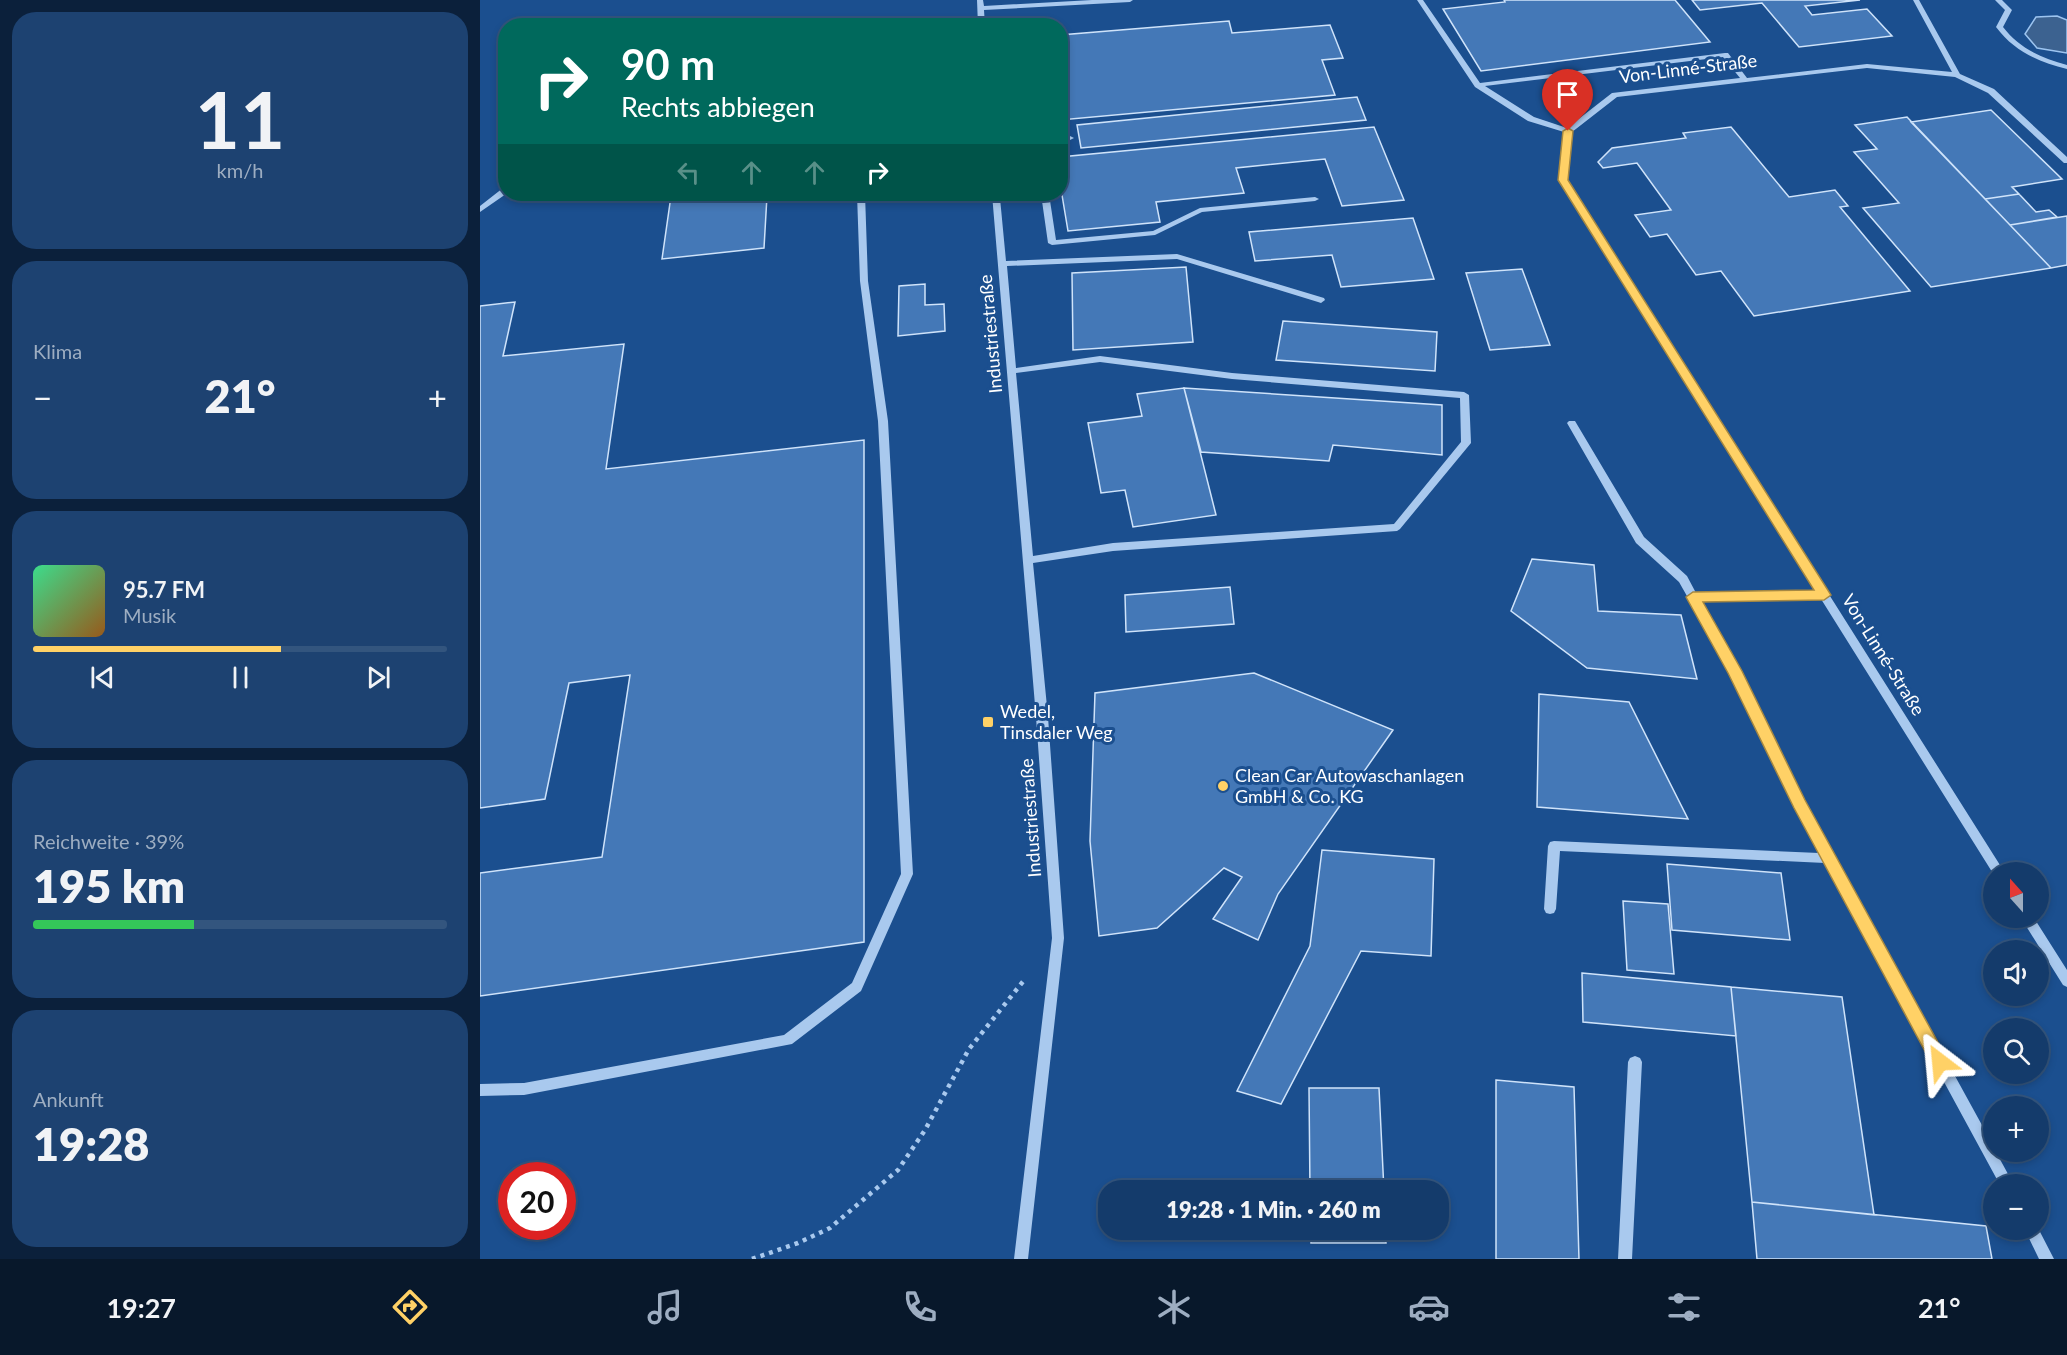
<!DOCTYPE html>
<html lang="de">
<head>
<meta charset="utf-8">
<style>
  :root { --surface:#143b6b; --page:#1d4271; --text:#f1f3f6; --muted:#9dadc1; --line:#33557e; --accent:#ffd166 }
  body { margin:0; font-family:Lato,sans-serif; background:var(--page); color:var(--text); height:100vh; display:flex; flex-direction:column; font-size:22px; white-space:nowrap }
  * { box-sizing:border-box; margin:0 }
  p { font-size:20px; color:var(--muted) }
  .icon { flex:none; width:33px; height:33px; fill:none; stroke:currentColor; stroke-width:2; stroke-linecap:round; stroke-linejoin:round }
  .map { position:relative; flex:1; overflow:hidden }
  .details { display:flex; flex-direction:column; gap:12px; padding:12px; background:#0b203b; width:480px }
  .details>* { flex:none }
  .hud { position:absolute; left:18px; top:18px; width:570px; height:183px; border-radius:24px; box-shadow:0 3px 9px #0003,0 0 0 2px var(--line); background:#00695c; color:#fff; overflow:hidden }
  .needle { width:39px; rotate:339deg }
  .buttons { position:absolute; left:1503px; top:862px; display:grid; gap:12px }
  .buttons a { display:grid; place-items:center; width:66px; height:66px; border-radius:50%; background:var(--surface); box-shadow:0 3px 9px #0003,0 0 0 2px var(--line); font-size:30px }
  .speed { position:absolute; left:18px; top:1162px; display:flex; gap:12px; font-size:30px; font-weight:700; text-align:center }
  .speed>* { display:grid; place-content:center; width:78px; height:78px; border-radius:50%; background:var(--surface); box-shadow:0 3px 9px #0003,0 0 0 2px var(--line); line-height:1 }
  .speed .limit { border:9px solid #d22; background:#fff; color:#111 }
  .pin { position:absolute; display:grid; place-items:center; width:51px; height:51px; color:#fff; margin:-62px -26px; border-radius:50% 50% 50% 0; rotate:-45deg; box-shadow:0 0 6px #0007 }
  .pin .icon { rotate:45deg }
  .me { position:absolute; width:66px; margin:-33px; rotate:331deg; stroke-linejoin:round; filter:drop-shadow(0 0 4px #0008) }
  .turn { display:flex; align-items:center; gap:21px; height:126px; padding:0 24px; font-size:27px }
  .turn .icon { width:78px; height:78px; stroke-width:2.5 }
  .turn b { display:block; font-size:42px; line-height:51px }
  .lanes { display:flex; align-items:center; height:57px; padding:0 24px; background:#0003; justify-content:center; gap:30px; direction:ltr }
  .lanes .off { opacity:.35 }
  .big { font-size:45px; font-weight:800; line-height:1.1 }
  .details .widget { flex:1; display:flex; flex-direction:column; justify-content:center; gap:9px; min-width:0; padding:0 21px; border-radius:24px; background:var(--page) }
  .details .dial { align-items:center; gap:0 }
  .dial b { font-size:78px; line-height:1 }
  .song { display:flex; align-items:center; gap:18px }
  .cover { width:72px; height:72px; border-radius:9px; background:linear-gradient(135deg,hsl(150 70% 55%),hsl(30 70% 35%)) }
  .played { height:6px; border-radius:3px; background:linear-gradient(90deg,var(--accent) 60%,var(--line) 60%) }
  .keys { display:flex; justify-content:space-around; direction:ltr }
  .heat { display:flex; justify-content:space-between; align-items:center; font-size:33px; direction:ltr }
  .charge { height:9px; border-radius:4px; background:linear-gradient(90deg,#34c759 39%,var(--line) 0) }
  .trip { position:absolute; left:618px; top:1180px; width:351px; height:60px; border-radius:24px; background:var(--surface); box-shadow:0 3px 9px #0003,0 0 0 2px var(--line); font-weight:800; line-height:60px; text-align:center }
  .dock { display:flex; height:96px; justify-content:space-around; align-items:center; background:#08182b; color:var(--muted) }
  .dock .icon { width:42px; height:42px }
  .dock .selected { color:var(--accent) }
  .dock b { font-size:27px; color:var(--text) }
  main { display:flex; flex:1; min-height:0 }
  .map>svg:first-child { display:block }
</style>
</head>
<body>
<main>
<section class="details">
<div class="widget dial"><b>11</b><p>km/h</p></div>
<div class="widget"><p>Klima</p>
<div class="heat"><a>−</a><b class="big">21°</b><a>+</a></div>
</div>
<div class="widget">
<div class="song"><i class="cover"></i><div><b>95.7 FM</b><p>Musik</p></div></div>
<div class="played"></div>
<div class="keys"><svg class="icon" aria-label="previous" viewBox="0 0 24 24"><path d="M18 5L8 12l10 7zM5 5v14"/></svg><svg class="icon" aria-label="pause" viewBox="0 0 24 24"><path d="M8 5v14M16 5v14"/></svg><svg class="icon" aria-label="next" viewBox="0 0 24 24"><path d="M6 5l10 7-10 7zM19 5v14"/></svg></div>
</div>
<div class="widget"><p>Reichweite · 39%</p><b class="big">195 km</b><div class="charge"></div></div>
<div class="widget"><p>Ankunft</p><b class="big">19:28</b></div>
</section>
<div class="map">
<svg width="1587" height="1259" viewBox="0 0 1587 1259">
  <rect width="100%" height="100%" fill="#1b4f8f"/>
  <path fill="#3c6290" stroke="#9cc4f0" stroke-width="1.5" d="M 1577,16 L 1587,20 L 1587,53 L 1557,48 L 1545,34 L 1556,17 Z"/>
  <path fill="#4478b7" stroke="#cfe3fa" stroke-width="1.5" d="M 1024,0 L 1195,0 L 1230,42 L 1001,71 L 963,9 L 1025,2 Z
    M 1212,0 L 1380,0 L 1325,6 L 1332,15 L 1387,9 L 1412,36 L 1319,47 L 1282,3 L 1220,10 Z
    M 749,21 L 752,33 L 850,25 L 863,58 L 842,60 L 855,95 L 580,120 L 580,35 Z
    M 877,97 L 886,120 L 601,148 L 597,125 Z
    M 1511,110 L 1582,179 L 1532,187 L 1539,194 L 1505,199 L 1431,122 Z
    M 1427,117 L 1530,225 L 1571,268 L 1451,287 L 1383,208 L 1419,203 L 1374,152 L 1397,149 L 1375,125 Z
    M 894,127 L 924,200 L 862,206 L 845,159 L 756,168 L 764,193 L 676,202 L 680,222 L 588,231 L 580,183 L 580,157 Z
    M 1251,127 L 1309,197 L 1355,190 L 1368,206 L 1360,207 L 1430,291 L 1274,316 L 1241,271 L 1216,275 L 1187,234 L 1170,237 L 1155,215 L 1191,210 L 1157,163 L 1123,168 L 1118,162 L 1132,148 L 1206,138 L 1203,133 Z
    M 86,194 L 162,194 L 161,196 L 84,202 Z
    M 220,194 L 315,194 L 287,196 L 284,248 L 182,259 L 191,196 Z
    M 1539,194 L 1556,212 L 1569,210 L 1577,217 L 1530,225 L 1505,199 Z
    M 1587,216 L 1587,265 L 1571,268 L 1530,225 Z
    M 933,218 L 954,279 L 861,287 L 852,255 L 775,261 L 769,232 Z
    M 706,267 L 713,342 L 593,350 L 592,273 Z
    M 1042,269 L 1070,345 L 1010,350 L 986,273 Z
    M 445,284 L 445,305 L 464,304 L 465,331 L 418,336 L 419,286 Z
    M 35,302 L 23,356 L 144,344 L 126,469 L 384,440 L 384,942 L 0,996 L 0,873 L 122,857 L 150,675 L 89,683 L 65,799 L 0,808 L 0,306 Z
    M 803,321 L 957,332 L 955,371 L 796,360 Z
    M 704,388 L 962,405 L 962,455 L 853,445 L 849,461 L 721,452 Z
    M 704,388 L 736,515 L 653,527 L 645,490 L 621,493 L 608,423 L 662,416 L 657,394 Z
    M 1052,559 L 1114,565 L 1118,611 L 1201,615 L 1217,679 L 1107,668 L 1031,611 Z
    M 750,587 L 754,624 L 646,632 L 645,595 Z
    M 774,673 L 913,730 L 798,894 L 778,940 L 733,919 L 762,877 L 744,868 L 677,928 L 619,936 L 610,841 L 615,693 Z
    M 1059,694 L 1149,702 L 1208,819 L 1057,807 Z
    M 842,850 L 954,859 L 951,956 L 881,951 L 801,1104 L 757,1091 L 830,946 Z
    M 1187,864 L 1301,873 L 1310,940 L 1192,930 Z
    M 1143,901 L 1188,904 L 1194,974 L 1147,970 Z
    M 1102,973 L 1251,987 L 1256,1036 L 1103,1022 Z
    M 1251,987 L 1362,997 L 1394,1215 L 1272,1202 Z
    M 1016,1080 L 1094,1087 L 1099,1259 L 1016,1259 Z
    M 829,1088 L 899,1088 L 904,1191 L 830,1191 Z
    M 1272,1202 L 1506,1226 L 1512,1259 L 1277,1259 Z
    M 831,1230 L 905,1230 L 906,1243 L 831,1243 Z"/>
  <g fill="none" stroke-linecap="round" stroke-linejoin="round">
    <path stroke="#a9c9ee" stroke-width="4.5" stroke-dasharray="4 5" stroke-linecap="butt" d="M 272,1259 L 318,1243 L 350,1228 L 418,1170 L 445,1130 L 489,1049 L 545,979"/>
    <path fill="#a9c9ee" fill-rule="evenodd" d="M 497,0 L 503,0 L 504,6 L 612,0 L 653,0 L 650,2 L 504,10 L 505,26 L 498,26 Z
      M 937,0 L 943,0 L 1000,83 L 1245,53 L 1248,53 L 1267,78 L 1387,64 L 1472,72 L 1433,0 L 1439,0 L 1480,74 L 1514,89 L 1587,157 L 1587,163 L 1584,163 L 1508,93 L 1475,77 L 1387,68 L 1137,97 L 1092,132 L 1087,180 L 1525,873 L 1514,873 L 1514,875 L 1341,599 L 1220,601 L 1260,671 L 1324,801 L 1514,1147 L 1514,1152 L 1516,1152 L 1534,1185 L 1520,1185 L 1345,863 L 1080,851 L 1076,909 L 1074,913 L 1070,914 L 1066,913 L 1064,909 L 1068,846 L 1070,842 L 1074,841 L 1339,853 L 1313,804 L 1250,672 L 1199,582 L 1156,543 L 1087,423 L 1089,421 L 1095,421 L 1164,537 L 1207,576 L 1216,593 L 1336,591 L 1079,180 L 1084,132 L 1048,121 L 995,87 ZM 1243,57 L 1260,78 L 1132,93 L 1087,128 L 1054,117 L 1005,86 Z
      M 1515,0 L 1522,0 L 1532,10 L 1523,27 C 1539,48 1561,58 1587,65 L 1587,69 C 1558,62 1534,51 1516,27 L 1525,10 Z
      M 580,136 L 590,136 L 594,138 L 590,140 L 580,140 Z
      M 23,188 L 26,188 L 26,194 L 0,212 L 0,206 Z
      M 377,194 L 385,194 L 388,281 L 408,421 L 433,874 L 381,991 L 312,1044 L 44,1095 L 0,1096 L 0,1084 L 44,1083 L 304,1035 L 372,983 L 421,874 L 398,421 L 380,281 Z
      M 512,194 L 554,194 L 550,196 L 520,198 L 526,261 L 697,254 L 844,298 L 845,300 L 841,303 L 838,302 L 697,259 L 527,266 L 536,368 L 620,356 L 752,373 L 984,392 L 989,395 L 991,443 L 920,529 L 917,531 L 633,551 L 553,563 L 568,717 L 584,938 L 548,1259 L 534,1259 L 572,938 L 556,717 ZM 620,362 L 752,379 L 980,398 L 981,442 L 914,524 L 633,543 L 553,556 L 536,373 Z
      M 561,194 L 569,194 L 576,240 L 673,231 L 720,208 L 835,197 L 839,199 L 835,201 L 722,212 L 675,235 L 572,245 L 568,243 Z
      M 1541,918 L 1554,918 L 1587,970 L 1587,987 L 1583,985 Z
      M 1155,1056 L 1160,1058 L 1162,1062 L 1152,1259 L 1138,1259 L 1148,1062 L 1150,1058 Z
      M 1558,1228 L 1574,1259 L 1559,1259 L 1545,1230 L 1558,1230 Z"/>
  </g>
  <path fill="#ffd166" stroke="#a68842" stroke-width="1.5" d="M 1088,128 L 1093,131 L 1088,180 L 1351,595 L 1344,600 L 1223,602 L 1262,671 L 1325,800 L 1466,1057 L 1469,1062 L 1466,1068 L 1460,1070 L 1454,1068 L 1314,808 L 1248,673 L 1206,597 L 1213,592 L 1334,590 L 1078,180 L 1083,131 Z"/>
  <g fill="#ffd166" stroke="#1b4f8f" stroke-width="2">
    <rect x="502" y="716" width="12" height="12" rx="3"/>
    <circle cx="743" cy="786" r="6"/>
  </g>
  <g text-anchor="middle" stroke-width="6" stroke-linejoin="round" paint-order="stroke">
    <g font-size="18" fill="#fff" stroke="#1b4f8f">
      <text transform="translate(1208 69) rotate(-7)" y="6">Von-Linné-Straße</text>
      <text transform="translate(511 334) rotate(-95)" y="6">Industriestraße</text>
      <text transform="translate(1403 655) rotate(58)" y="6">Von-Linné-Straße</text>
      <text transform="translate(551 818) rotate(-94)" y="6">Industriestraße</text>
    </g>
    <g font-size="18" fill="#fff" stroke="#1b4f8f" text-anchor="start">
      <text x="520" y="718">Wedel,<tspan x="520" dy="21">Tinsdaler Weg</tspan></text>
      <text x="755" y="782">Clean Car Autowaschanlagen<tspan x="755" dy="21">GmbH &amp; Co. KG</tspan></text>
    </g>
  </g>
</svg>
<div class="buttons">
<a><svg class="needle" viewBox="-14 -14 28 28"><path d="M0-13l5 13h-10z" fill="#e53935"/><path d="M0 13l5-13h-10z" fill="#9dadc1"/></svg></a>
<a><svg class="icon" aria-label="sound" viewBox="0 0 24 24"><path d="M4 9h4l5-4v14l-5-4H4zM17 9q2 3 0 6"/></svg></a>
<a><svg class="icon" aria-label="search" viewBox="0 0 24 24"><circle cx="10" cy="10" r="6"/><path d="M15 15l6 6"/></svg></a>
<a>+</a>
<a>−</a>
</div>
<div class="speed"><div class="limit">20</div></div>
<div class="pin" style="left:1088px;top:131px;background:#d93025"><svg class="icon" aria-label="arrive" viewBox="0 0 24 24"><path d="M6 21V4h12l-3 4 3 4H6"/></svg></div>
<svg class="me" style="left:1460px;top:1062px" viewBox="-20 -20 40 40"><path d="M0-17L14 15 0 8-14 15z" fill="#ffd166" stroke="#fff" stroke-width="4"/></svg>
<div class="trip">19:28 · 1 Min. · 260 m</div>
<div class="hud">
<div class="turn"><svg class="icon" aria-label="right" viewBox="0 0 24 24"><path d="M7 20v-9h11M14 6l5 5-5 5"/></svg><div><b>90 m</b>Rechts abbiegen</div></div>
<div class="lanes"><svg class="icon off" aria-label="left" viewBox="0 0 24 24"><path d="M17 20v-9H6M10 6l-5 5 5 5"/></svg><svg class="icon off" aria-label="ahead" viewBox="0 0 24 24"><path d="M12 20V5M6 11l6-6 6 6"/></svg><svg class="icon off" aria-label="ahead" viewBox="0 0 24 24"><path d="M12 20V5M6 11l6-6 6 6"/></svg><svg class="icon" aria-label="right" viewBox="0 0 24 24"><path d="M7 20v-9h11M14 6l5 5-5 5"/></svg></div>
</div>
</div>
</main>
<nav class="dock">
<b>19:27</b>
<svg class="icon selected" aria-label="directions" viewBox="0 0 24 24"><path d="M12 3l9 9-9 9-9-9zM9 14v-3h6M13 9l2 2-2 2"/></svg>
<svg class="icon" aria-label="music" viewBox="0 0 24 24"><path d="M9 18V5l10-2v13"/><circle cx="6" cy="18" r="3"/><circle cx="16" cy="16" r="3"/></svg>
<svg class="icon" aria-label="phone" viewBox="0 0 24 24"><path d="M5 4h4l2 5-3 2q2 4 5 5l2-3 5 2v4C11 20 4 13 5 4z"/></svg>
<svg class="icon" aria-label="climate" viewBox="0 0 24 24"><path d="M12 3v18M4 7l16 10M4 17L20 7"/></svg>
<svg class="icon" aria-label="car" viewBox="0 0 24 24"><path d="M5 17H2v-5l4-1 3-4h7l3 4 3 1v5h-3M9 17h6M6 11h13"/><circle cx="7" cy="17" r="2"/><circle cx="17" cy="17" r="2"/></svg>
<svg class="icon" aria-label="filters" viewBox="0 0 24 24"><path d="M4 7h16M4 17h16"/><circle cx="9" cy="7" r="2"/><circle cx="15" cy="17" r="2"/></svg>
<b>21°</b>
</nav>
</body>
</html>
